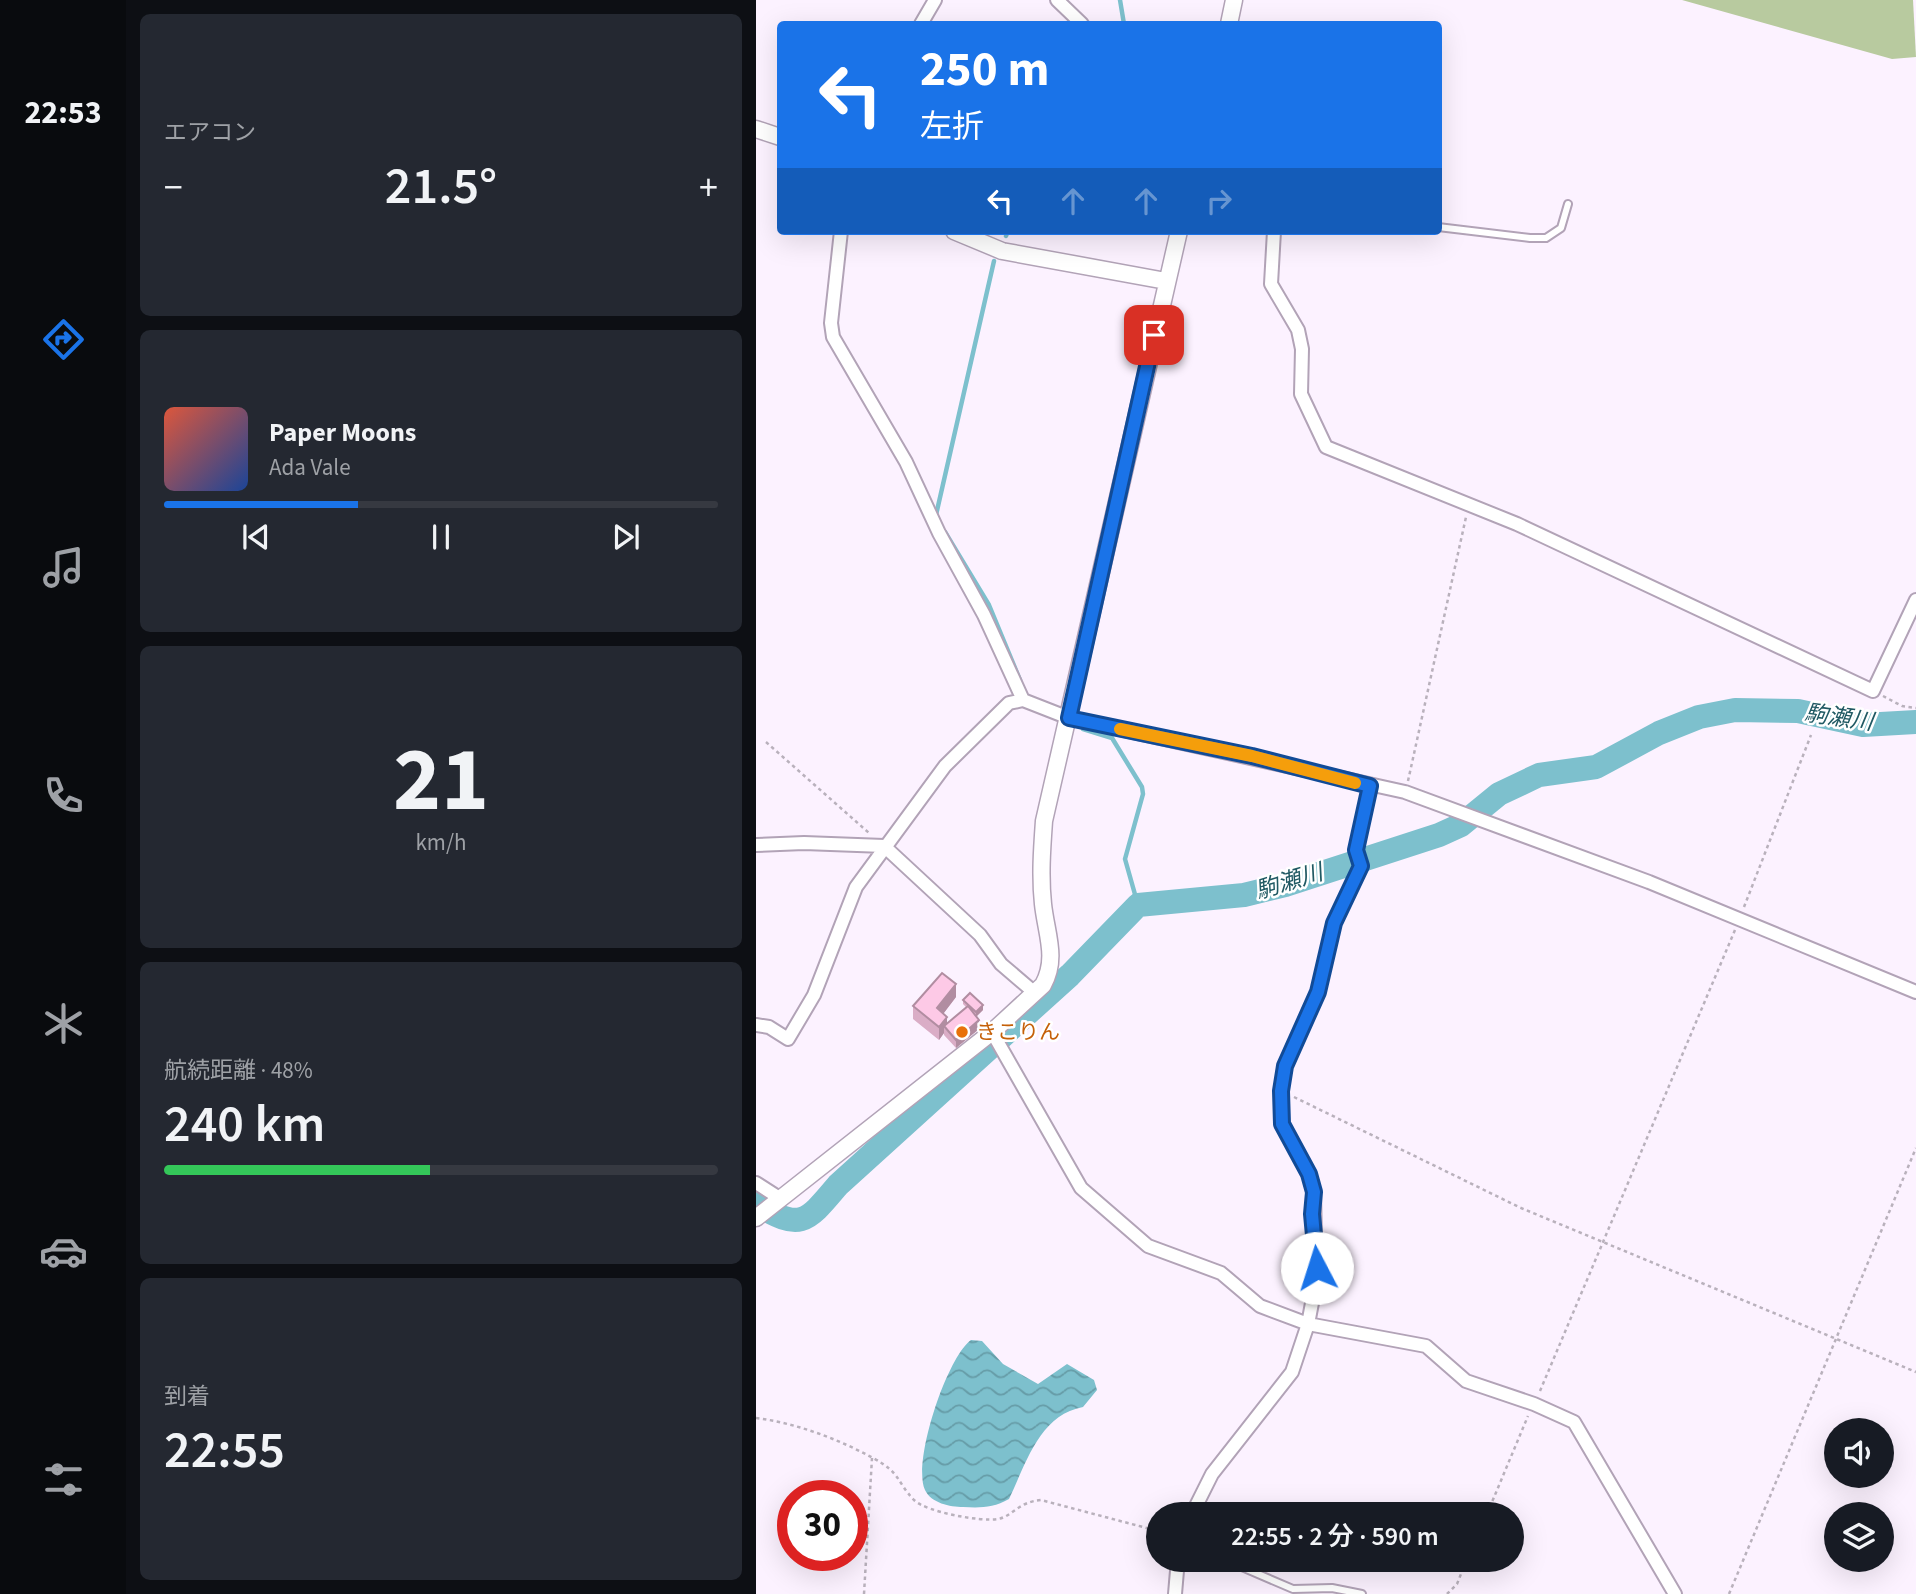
<!DOCTYPE html>
<html lang="ja">
<head>
<meta charset="utf-8">
<style>
  :root { --surface:#171b24; --page:#242831; --text:#f1f3f6; --muted:#9ea1a6; --line:#363941; --accent:#1a73e8 }
  body { margin:0; font-family:"Source Sans 3","Noto Sans JP",sans-serif; background:var(--page); color:var(--text); height:100vh; display:flex; flex-direction:column; font-size:26px; white-space:nowrap }
  * { box-sizing:border-box; margin:0 }
  p { font-size:23px; color:var(--muted) }
  .icon { flex:none; width:38px; height:38px; fill:none; stroke:currentColor; stroke-width:2; stroke-linecap:round; stroke-linejoin:round }
  .map { position:relative; flex:1; overflow:hidden }
  .details { display:flex; flex-direction:column; gap:14px; padding:14px; background:#0d0f14; width:630px }
  .details>* { flex:none }
  .top-card { position:absolute; left:21px; top:21px; width:665px; height:214px; border-radius:7px; box-shadow:0 7px 28px #0002; background:#1a73e8; color:#fff; overflow:hidden }
  .fabs { position:absolute; left:1068px; top:1418px; display:grid; gap:14px }
  .fabs a { display:grid; place-items:center; width:70px; height:70px; border-radius:50%; background:var(--surface); box-shadow:0 7px 28px #0002; font-size:35px }
  .speed { position:absolute; left:21px; top:1480px; display:flex; gap:14px; font-size:35px; font-weight:700; text-align:center }
  .speed>* { display:grid; place-content:center; width:91px; height:91px; border-radius:50%; background:var(--surface); box-shadow:0 7px 28px #0002; line-height:1 }
  .speed .limit { border:10px solid #d22; background:#fff; color:#111 }
  .pin { position:absolute; display:grid; place-items:center; width:60px; height:60px; color:#fff; margin:-30px; border-radius:14px; box-shadow:0 4px 10px #0006 }
  .me { position:absolute; width:77px; margin:-38px; rotate:355deg; stroke-linejoin:round; filter:drop-shadow(0 0 5px #0008) }
  .turn { display:flex; align-items:center; gap:24px; height:147px; padding:0 28px; font-size:32px }
  .turn .icon { width:91px; height:91px; stroke-width:2.5 }
  .turn b { display:block; font-size:49px; line-height:60px }
  .lanes { display:flex; align-items:center; height:66px; padding:0 28px; background:#0003; justify-content:center; gap:35px; direction:ltr }
  .lanes .off { opacity:.35 }
  .big { font-size:52px; font-weight:600; line-height:1.1 }
  .details .tile { flex:1; display:flex; flex-direction:column; justify-content:center; gap:10px; min-width:0; padding:0 24px; border-radius:10px; background:var(--page) }
  .details .dial { align-items:center; gap:0 }
  .dial b { font-size:91px; line-height:1 }
  .song { display:flex; align-items:center; gap:21px }
  .cover { width:84px; height:84px; border-radius:10px; background:linear-gradient(135deg,hsl(10 70% 55%),hsl(220 70% 35%)) }
  .played { height:7px; border-radius:4px; background:linear-gradient(90deg,var(--accent) 35%,var(--line) 35%) }
  .keys { display:flex; justify-content:space-around; direction:ltr }
  .heat { display:flex; justify-content:space-between; align-items:center; font-size:38px; direction:ltr }
  .charge { height:10px; border-radius:5px; background:linear-gradient(90deg,#34c759 48%,var(--line) 0) }
  .trip { position:absolute; left:390px; top:1502px; width:378px; height:70px; border-radius:35px; background:var(--surface); box-shadow:0 7px 28px #0002; font-weight:600; line-height:70px; text-align:center }
  main { display:flex; flex:1; min-height:0 }
  .tab-bar { display:flex; flex-direction:column; width:126px; justify-content:space-around; align-items:center; background:#090b0e; color:var(--muted) }
  .tab-bar .icon { width:49px; height:49px }
  .tab-bar .active { color:var(--accent) }
  .tab-bar b { font-size:32px; color:var(--text) }
  .map>svg:first-child { display:block }
</style>
</head>
<body>
<main>
<nav class="tab-bar">
<b>22:53</b>
<svg class="icon active" aria-label="directions" viewBox="0 0 24 24"><path d="M12 3l9 9-9 9-9-9zM9 14v-3h6M13 9l2 2-2 2"/></svg>
<svg class="icon" aria-label="music" viewBox="0 0 24 24"><path d="M9 18V5l10-2v13"/><circle cx="6" cy="18" r="3"/><circle cx="16" cy="16" r="3"/></svg>
<svg class="icon" aria-label="phone" viewBox="0 0 24 24"><path d="M5 4h4l2 5-3 2q2 4 5 5l2-3 5 2v4C11 20 4 13 5 4z"/></svg>
<svg class="icon" aria-label="climate" viewBox="0 0 24 24"><path d="M12 3v18M4 7l16 10M4 17L20 7"/></svg>
<svg class="icon" aria-label="car" viewBox="0 0 24 24"><path d="M5 17H2v-5l4-1 3-4h7l3 4 3 1v5h-3M9 17h6M6 11h13"/><circle cx="7" cy="17" r="2"/><circle cx="17" cy="17" r="2"/></svg>
<svg class="icon" aria-label="filters" viewBox="0 0 24 24"><path d="M4 7h16M4 17h16"/><circle cx="9" cy="7" r="2"/><circle cx="15" cy="17" r="2"/></svg>
</nav>
<section class="details">
<div class="tile"><p>エアコン</p>
<div class="heat"><a>−</a><b class="big">21.5°</b><a>+</a></div>
</div>
<div class="tile">
<div class="song"><i class="cover"></i><div><b>Paper Moons</b><p>Ada Vale</p></div></div>
<div class="played"></div>
<div class="keys"><svg class="icon" aria-label="previous" viewBox="0 0 24 24"><path d="M18 5L8 12l10 7zM5 5v14"/></svg><svg class="icon" aria-label="pause" viewBox="0 0 24 24"><path d="M8 5v14M16 5v14"/></svg><svg class="icon" aria-label="next" viewBox="0 0 24 24"><path d="M6 5l10 7-10 7zM19 5v14"/></svg></div>
</div>
<div class="tile dial"><b>21</b><p>km/h</p></div>
<div class="tile"><p>航続距離 · 48%</p><b class="big">240 km</b><div class="charge"></div></div>
<div class="tile"><p>到着</p><b class="big">22:55</b></div>
</section>
<div class="map">
<svg width="1160" height="1594" viewBox="0 0 1160 1594">
  <defs>
    <pattern id="water-waves" width="16" height="10" patternUnits="userSpaceOnUse" patternTransform="scale(1.75)"><rect width="16" height="10" fill="#7dc0cd"/><path d="M0 5q4-4 8 0t8 0" fill="none" stroke="#669ca7"/></pattern>
  </defs>
  <rect width="100%" height="100%" fill="#fcf2ff"/>
  <path fill="#b8ca9f" d="M 926,0 L 1157,0 L 1160,57 L 1136,59 Z"/>
  <path fill="url(#water-waves)" d="M 215,1340 L 226,1341 L 247,1364 L 282,1384 L 311,1364 L 338,1380 L 341,1390 L 327,1407 C 283,1415 270,1464 253,1499 C 237,1508 224,1508 207,1507 C 194,1507 175,1503 169,1490 C 156,1462 191,1357 215,1340 Z"/>
  <g fill="none" stroke-linecap="round" stroke-linejoin="round">
    <path stroke="#7dc0cd" stroke-width="4.5" d="M 364,0 L 368,24
      M 250,236 L 252,231
      M 180,515 L 238,261
      M 189,532 L 233,605 L 264,680
      M 327,729 L 356,738 L 386,787 L 387,794 L 369,859 L 382,905"/>
    <path stroke="#7dc0cd" stroke-width="24" d="M 0,1204 C 45,1231 50,1223 82,1185 L 314,975 L 382,905 L 488,895 L 529,885 L 683,835 L 705,825 L 743,794 L 783,775 L 840,767 L 903,733 L 943,717 L 979,710 L 1042,711 L 1107,725 L 1160,722"/>
    <defs>
      <path id="service" d="M 682,227 L 774,238 L 790,238 L 805,228 L 812,204
        M 475,1559 L 481,1565 L 537,1589 L 576,1588 L 606,1594"/>
      <path id="minor" d="M 301,0 L 326,24
        M 165,24 L 179,0
        M 85,231 L 75,323 L 77,337 L 150,462 L 183,533 L 228,615 L 267,700
        M 518,231 L 515,284 L 542,330 L 546,349 L 545,394 L 570,447 L 761,524 L 1117,691 L 1160,600
        M 0,845 L 48,843 L 128,846 L 224,935 L 245,964 L 279,993
        M 0,1025 L 13,1027 L 32,1039 L 58,995 L 100,887 L 189,766 L 253,703 L 267,700 L 313,718 L 649,792 L 893,882 L 1160,992
        M 236,1032 L 325,1188 L 392,1246 L 465,1273 L 504,1306 L 552,1324 L 670,1346 L 710,1381 L 778,1404 L 818,1422 L 919,1594
        M 0,1183 L 25,1199
        M 436,1514 L 456,1474 L 536,1372 L 552,1324 L 560,1282 L 558,1192 L 553,1174 L 526,1124 L 525,1091 L 529,1066 L 562,992 L 578,923 L 605,866 L 600,850 L 614,786
        M 419,1594 L 422,1559"/>
      <path id="tertiary" d="M 473,24 L 478,0
        M 0,129 L 24,137
        M 198,231 L 246,251 L 410,281
        M 0,1218 L 236,1032 L 287,985 C 302,958 290,933 287,904 C 284,876 286,849 288,821 L 423,231"/>
    </defs>
    <use href="#service" stroke="#b2a3b7" stroke-width="10"/>
    <use href="#minor" stroke="#b2a3b7" stroke-width="16"/>
    <use href="#tertiary" stroke="#b2a3b7" stroke-width="19"/>
    <path stroke="#b9b1bc" stroke-width="2.5" stroke-dasharray="3.5 3.5" stroke-linecap="butt" d="M 1127,696 L 1146,706 L 1160,708
      M 10,742 L 113,833
      M 652,781 L 710,517
      M 988,907 L 1055,735
      M 538,1097 L 765,1208 L 1160,1372
      M 784,1391 L 979,930
      M 0,1418 C 40,1423 82,1439 117,1458 C 145,1473 140,1481 158,1500 C 170,1512 225,1522 242,1519 C 257,1516 262,1502 285,1500 L 402,1531
      M 731,1514 L 772,1416
      M 108,1594 L 116,1458
      M 691,1594 L 701,1584 L 711,1559
      M 973,1594 L 1160,1148"/>
    <use href="#service" stroke="#fff" stroke-width="6"/>
    <use href="#minor" stroke="#fff" stroke-width="12"/>
    <use href="#tertiary" stroke="#fff" stroke-width="16"/>
  </g>
  <path fill="#daadc6" d="M 200,997 L 187,1014 L 191,1024 L 210,1007 L 207,1004 L 207,1000 L 227,1010 L 220,1016 L 223,1029 L 200,1048 L 188,1035 L 188,1033 L 183,1040 L 157,1019 L 157,1006 Z"/>
  <path fill="#b18da1" d="M 200,984 L 200,997 L 181,1022 L 181,1008 Z
    M 227,1005 L 227,1010 L 220,1017 L 220,1012 Z
    M 191,1017 L 191,1029 L 188,1026 L 188,1033 L 183,1040 L 183,1027 Z
    M 223,1020 L 223,1029 L 200,1048 L 200,1040 Z"/>
  <path fill="#fdc9e6" stroke="#b18da1" stroke-width="2" d="M 186,973 L 200,984 L 181,1008 L 191,1017 L 183,1027 L 157,1006 Z
    M 214,993 L 227,1005 L 220,1012 L 207,1000 Z
    M 212,1006 L 223,1020 L 200,1040 L 188,1026 Z"/>
  <g fill="none" stroke-linecap="round" stroke-linejoin="round">
    <defs>
      <path id="route" d="M 398,335 L 313,718 L 496,756 L 614,786 L 600,850 L 605,866 L 578,923 L 562,992 L 529,1066 L 525,1091 L 526,1124 L 553,1174 L 558,1192 L 556,1214 L 561,1268"/>
    </defs>
    <use href="#route" stroke="#114b97" stroke-width="18"/>
    <use href="#route" stroke="#1a73e8" stroke-width="12"/>
    <path stroke="#f59e0b" stroke-width="12" d="M 364,729 L 496,756 L 599,783"/>
  </g>
  <circle fill="#e8710a" stroke="#fff" stroke-width="2.5" cx="206" cy="1032" r="7"/>
  <g text-anchor="middle" stroke-width="5" stroke-linejoin="round" paint-order="stroke">
    <g font-size="21" fill="#c56008" stroke="#fff" text-anchor="start">
      <text x="220" y="1039">きこりん</text>
    </g>
    <g font-size="23" font-style="italic" fill="#205963" stroke="#fff">
      <text transform="translate(1083 717) rotate(8)" y="8">駒瀬川</text>
      <text transform="translate(533 881) rotate(-17)" y="8">駒瀬川</text>
    </g>
  </g>
</svg>
<div class="fabs">
<a><svg class="icon" aria-label="sound" viewBox="0 0 24 24"><path d="M4 9h4l5-4v14l-5-4H4zM17 9q2 3 0 6"/></svg></a>
<a><svg class="icon" aria-label="layers" viewBox="0 0 24 24"><path d="M12 4l9 5-9 5-9-5zM3 14l9 5 9-5"/></svg></a>
</div>
<div class="speed"><div class="limit">30</div></div>
<div class="pin" style="left:398px;top:335px;background:#d93025"><svg class="icon" aria-label="arrive" viewBox="0 0 24 24"><path d="M6 21V4h12l-3 4 3 4H6"/></svg></div>
<svg class="me" style="left:561px;top:1268px" viewBox="-20 -20 40 40"><circle r="19" fill="#fff"/><path d="M0-13L10 11 0 6-10 11z" fill="#1a73e8"/></svg>
<div class="trip">22:55 · 2 分 · 590 m</div>
<div class="top-card">
<div class="turn"><svg class="icon" aria-label="left" viewBox="0 0 24 24"><path d="M17 20v-9H6M10 6l-5 5 5 5"/></svg><div><b>250 m</b>左折</div></div>
<div class="lanes"><svg class="icon" aria-label="left" viewBox="0 0 24 24"><path d="M17 20v-9H6M10 6l-5 5 5 5"/></svg><svg class="icon off" aria-label="ahead" viewBox="0 0 24 24"><path d="M12 20V5M6 11l6-6 6 6"/></svg><svg class="icon off" aria-label="ahead" viewBox="0 0 24 24"><path d="M12 20V5M6 11l6-6 6 6"/></svg><svg class="icon off" aria-label="right" viewBox="0 0 24 24"><path d="M7 20v-9h11M14 6l5 5-5 5"/></svg></div>
</div>
</div>
</main>
</body>
</html>
